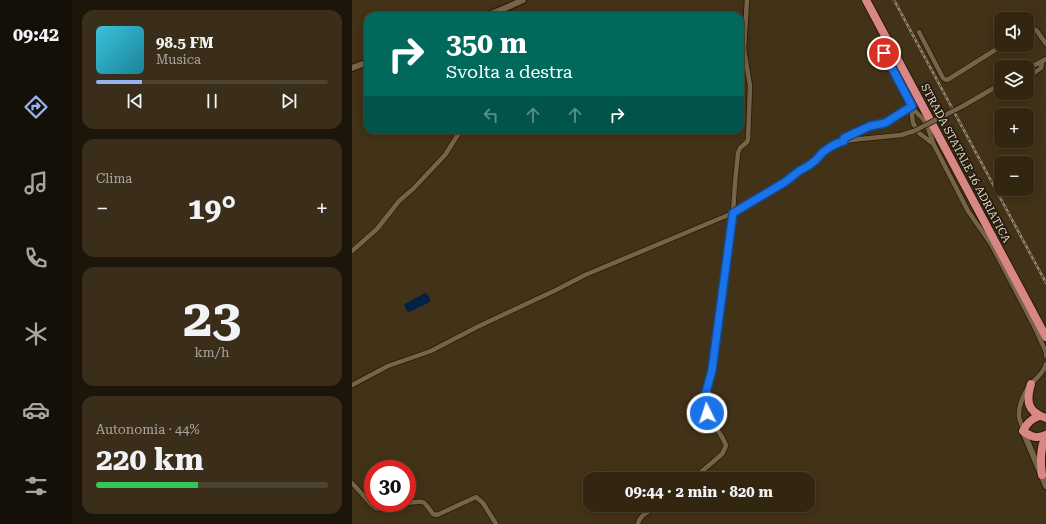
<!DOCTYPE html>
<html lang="it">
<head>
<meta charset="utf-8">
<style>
  :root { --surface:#322611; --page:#3a2e1a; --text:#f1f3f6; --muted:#a8a59f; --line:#4d4331; --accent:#95b2f1 }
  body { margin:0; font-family:"Roboto Serif",serif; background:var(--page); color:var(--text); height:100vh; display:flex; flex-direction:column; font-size:15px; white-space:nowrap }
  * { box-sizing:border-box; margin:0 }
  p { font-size:13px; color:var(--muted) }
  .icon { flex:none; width:22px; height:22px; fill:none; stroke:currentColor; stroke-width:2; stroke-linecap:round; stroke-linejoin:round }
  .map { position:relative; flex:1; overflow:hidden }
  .side { display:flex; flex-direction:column; gap:10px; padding:10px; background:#1c1509; width:280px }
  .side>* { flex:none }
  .guide { position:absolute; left:12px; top:12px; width:380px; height:122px; border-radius:12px; box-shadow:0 2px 10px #0003,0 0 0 1px var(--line); background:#00695c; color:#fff; overflow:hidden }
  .buttons { position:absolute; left:642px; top:12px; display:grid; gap:8px }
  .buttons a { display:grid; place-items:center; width:40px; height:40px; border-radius:8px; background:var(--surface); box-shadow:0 2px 10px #0003,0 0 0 1px var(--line); font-size:20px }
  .speed { position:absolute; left:12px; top:460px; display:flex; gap:8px; font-size:20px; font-weight:700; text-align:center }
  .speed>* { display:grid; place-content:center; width:52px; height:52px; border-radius:50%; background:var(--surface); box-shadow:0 2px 10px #0003,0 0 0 1px var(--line); line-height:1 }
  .speed .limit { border:6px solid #d22; background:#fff; color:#111 }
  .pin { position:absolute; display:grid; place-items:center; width:34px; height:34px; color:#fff; margin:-17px; border:2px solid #fff; border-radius:50%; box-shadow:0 1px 4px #0007 }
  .me { position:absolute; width:44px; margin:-22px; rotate:356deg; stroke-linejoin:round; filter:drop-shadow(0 0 3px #0008) }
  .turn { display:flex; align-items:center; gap:14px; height:84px; padding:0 16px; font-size:18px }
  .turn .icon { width:52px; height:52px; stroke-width:2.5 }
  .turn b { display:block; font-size:28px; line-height:34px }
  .lanes { display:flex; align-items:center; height:38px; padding:0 16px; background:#0003; justify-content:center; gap:20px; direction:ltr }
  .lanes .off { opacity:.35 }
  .big { font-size:30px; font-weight:700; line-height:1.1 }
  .side .tile { flex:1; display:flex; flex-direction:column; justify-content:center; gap:6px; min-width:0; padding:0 14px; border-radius:12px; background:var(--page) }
  .side .dial { align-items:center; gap:0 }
  .dial b { font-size:52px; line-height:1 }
  .song { display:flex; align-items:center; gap:12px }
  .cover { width:48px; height:48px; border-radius:6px; background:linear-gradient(135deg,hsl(190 70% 55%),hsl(190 70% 35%)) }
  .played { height:4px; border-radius:2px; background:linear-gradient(90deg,var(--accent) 20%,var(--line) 20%) }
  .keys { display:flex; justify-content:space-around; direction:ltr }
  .heat { display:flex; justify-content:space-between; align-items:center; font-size:22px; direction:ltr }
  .charge { height:6px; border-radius:3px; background:linear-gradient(90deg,#34c759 44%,var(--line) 0) }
  .trip { position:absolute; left:231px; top:472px; width:232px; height:40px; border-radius:12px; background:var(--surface); box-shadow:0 2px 10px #0003,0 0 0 1px var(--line); font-weight:700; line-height:40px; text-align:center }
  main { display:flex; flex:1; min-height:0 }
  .tab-bar { display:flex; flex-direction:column; width:72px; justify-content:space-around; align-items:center; background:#140f07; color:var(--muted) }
  .tab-bar .icon { width:28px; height:28px }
  .tab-bar .on { color:var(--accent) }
  .tab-bar b { font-size:18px; color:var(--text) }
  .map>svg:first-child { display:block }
</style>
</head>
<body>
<main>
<nav class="tab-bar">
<b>09:42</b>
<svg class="icon on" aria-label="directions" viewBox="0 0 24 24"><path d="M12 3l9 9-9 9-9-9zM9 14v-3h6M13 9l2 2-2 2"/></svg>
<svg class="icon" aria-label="music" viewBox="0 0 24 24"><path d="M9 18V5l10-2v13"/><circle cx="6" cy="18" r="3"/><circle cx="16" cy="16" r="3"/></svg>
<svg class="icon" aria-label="phone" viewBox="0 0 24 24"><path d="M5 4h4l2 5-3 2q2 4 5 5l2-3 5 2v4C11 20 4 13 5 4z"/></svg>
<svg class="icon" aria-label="climate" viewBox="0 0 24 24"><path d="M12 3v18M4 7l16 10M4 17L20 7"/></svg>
<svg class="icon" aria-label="car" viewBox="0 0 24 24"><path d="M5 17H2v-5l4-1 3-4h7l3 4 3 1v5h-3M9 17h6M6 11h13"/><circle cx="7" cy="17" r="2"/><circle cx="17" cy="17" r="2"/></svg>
<svg class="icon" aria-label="filters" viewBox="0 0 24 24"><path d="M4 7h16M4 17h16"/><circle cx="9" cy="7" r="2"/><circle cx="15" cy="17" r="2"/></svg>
</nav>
<section class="side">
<div class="tile">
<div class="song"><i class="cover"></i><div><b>98.5 FM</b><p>Musica</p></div></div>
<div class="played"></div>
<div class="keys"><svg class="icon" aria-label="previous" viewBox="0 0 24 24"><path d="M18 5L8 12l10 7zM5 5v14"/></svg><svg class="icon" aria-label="pause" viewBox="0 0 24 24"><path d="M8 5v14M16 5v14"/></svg><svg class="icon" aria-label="next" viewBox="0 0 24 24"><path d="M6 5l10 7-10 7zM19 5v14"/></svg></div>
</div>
<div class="tile"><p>Clima</p>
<div class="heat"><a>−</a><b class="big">19°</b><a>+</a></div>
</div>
<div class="tile dial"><b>23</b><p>km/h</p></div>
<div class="tile"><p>Autonomia · 44%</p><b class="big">220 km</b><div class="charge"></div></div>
</section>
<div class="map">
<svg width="694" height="524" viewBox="0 0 694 524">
  <rect width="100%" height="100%" fill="#423217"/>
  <path fill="#012145" d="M 73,293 C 76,294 79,299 78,302 L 57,312 L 55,311 L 52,305 L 53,304 Z
    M 251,470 L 255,477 L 251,479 L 245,479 L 243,475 Z"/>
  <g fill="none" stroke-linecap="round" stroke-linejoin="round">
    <defs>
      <path id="minor" d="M 675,30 L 680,27 L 685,31 L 694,44
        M 567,32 L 591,78 L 594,80 L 597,79 L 651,45
        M 532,53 L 562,110 L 571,119 L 576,128 L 582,145 L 616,211 L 639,244 L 682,326 L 694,352 L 694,356
        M 675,69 L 694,59
        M 675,78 L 689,68 L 690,63 L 689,62
        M 611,106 L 649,84
        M 559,107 L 561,123 L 567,133 L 580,143
        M 492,141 L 492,138 L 518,126 L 533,123 L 560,106
        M 0,251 L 25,229 L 47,201 L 61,189 L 93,155 L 109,130
        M 0,385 L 36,366 L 79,351 L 125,327 L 204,290 L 233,275 L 381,213 L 433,183 L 447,171 L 456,166 L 464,160 L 471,152 L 486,143 L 499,140 L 549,135 L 562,131
        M 671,429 C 670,426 668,421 667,417 C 666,406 672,392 679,384 C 685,377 692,373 694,364
        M 341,479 L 370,454 L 373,448 L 374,445 L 370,437 L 355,413 L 353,408 L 352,400 L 360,373 L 361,364 L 381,213 L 383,183 L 386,153 L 388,148 L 395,142 L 396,139 L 398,86 L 392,49 L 395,0
        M 0,483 L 19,504 L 24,508 L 28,509 L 40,504 L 49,503
        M 55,503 C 73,501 70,499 81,514 L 85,515 L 124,497 L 131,503 L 144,524
        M 286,524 C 288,513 301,510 310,505"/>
      <path id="tertiary" d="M 134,16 L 158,6 L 171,0
        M 0,68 L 16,62
        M 671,431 L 694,486"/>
      <path id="trunk" d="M 514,0 L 694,337
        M 679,384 C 674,401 675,412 694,418
        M 687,416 C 679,419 675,423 671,431 C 679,437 685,439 694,435
        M 690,475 C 688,461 688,448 694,435"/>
    </defs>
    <use href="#minor" stroke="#291900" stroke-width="6"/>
    <use href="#tertiary" stroke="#291900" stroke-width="8"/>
    <use href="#trunk" stroke="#291900" stroke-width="10"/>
    <use href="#minor" stroke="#766448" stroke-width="4.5"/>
    <use href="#tertiary" stroke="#766448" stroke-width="6"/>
    <use href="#trunk" stroke="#d88686" stroke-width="8"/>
    <defs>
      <path id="rail" d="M 542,0 L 694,283"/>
    </defs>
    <use href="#rail" stroke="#948772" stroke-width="2.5"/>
    <use href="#rail" stroke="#231b0f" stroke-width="1" stroke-dasharray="3" stroke-linecap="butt"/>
    <defs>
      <path id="minor-bridge" d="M 562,131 L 611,106"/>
    </defs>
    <use href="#minor-bridge" stroke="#291900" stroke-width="6" stroke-linecap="butt"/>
    <use href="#minor-bridge" stroke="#766448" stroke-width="4.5"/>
  </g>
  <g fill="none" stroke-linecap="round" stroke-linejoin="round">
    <defs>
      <path id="route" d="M 355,413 L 353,408 L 352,400 L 360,370 L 381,213 L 433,182 L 447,171 L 456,166 L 464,160 L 471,152 L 478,147 L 486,143 L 492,141 L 492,138 L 518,126 L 533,123 L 560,106 L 532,53"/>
    </defs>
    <use href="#route" stroke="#114b97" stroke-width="10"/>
    <use href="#route" stroke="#1a73e8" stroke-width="7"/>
  </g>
  <g text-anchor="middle" stroke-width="3.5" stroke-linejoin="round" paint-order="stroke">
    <g font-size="11" fill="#e2d7c8" stroke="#231b0f">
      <text transform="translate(614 163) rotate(62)" y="4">STRADA STATALE 16 ADRIATICA</text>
    </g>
  </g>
</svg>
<div class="buttons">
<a><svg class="icon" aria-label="sound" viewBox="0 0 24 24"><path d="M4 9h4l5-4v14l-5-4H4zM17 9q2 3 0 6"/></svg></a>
<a><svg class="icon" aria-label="layers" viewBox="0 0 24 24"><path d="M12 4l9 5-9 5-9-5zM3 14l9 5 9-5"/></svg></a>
<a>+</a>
<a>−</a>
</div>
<div class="speed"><div class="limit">30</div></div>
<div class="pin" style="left:532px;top:53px;background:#d93025"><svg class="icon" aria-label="arrive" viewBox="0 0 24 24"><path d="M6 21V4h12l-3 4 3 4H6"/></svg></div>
<svg class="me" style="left:355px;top:413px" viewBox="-20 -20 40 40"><circle r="17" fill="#1a73e8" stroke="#fff" stroke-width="3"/><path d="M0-11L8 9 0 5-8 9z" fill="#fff"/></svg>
<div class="trip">09:44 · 2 min · 820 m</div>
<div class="guide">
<div class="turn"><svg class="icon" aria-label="right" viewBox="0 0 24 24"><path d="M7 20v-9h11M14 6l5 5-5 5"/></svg><div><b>350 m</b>Svolta a destra</div></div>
<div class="lanes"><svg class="icon off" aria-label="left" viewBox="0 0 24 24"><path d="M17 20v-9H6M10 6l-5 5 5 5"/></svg><svg class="icon off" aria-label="ahead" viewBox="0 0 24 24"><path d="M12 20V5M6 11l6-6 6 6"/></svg><svg class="icon off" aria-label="ahead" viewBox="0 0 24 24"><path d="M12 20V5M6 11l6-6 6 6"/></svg><svg class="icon" aria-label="right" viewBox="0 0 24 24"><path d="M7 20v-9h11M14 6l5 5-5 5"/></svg></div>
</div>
</div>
</main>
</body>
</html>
